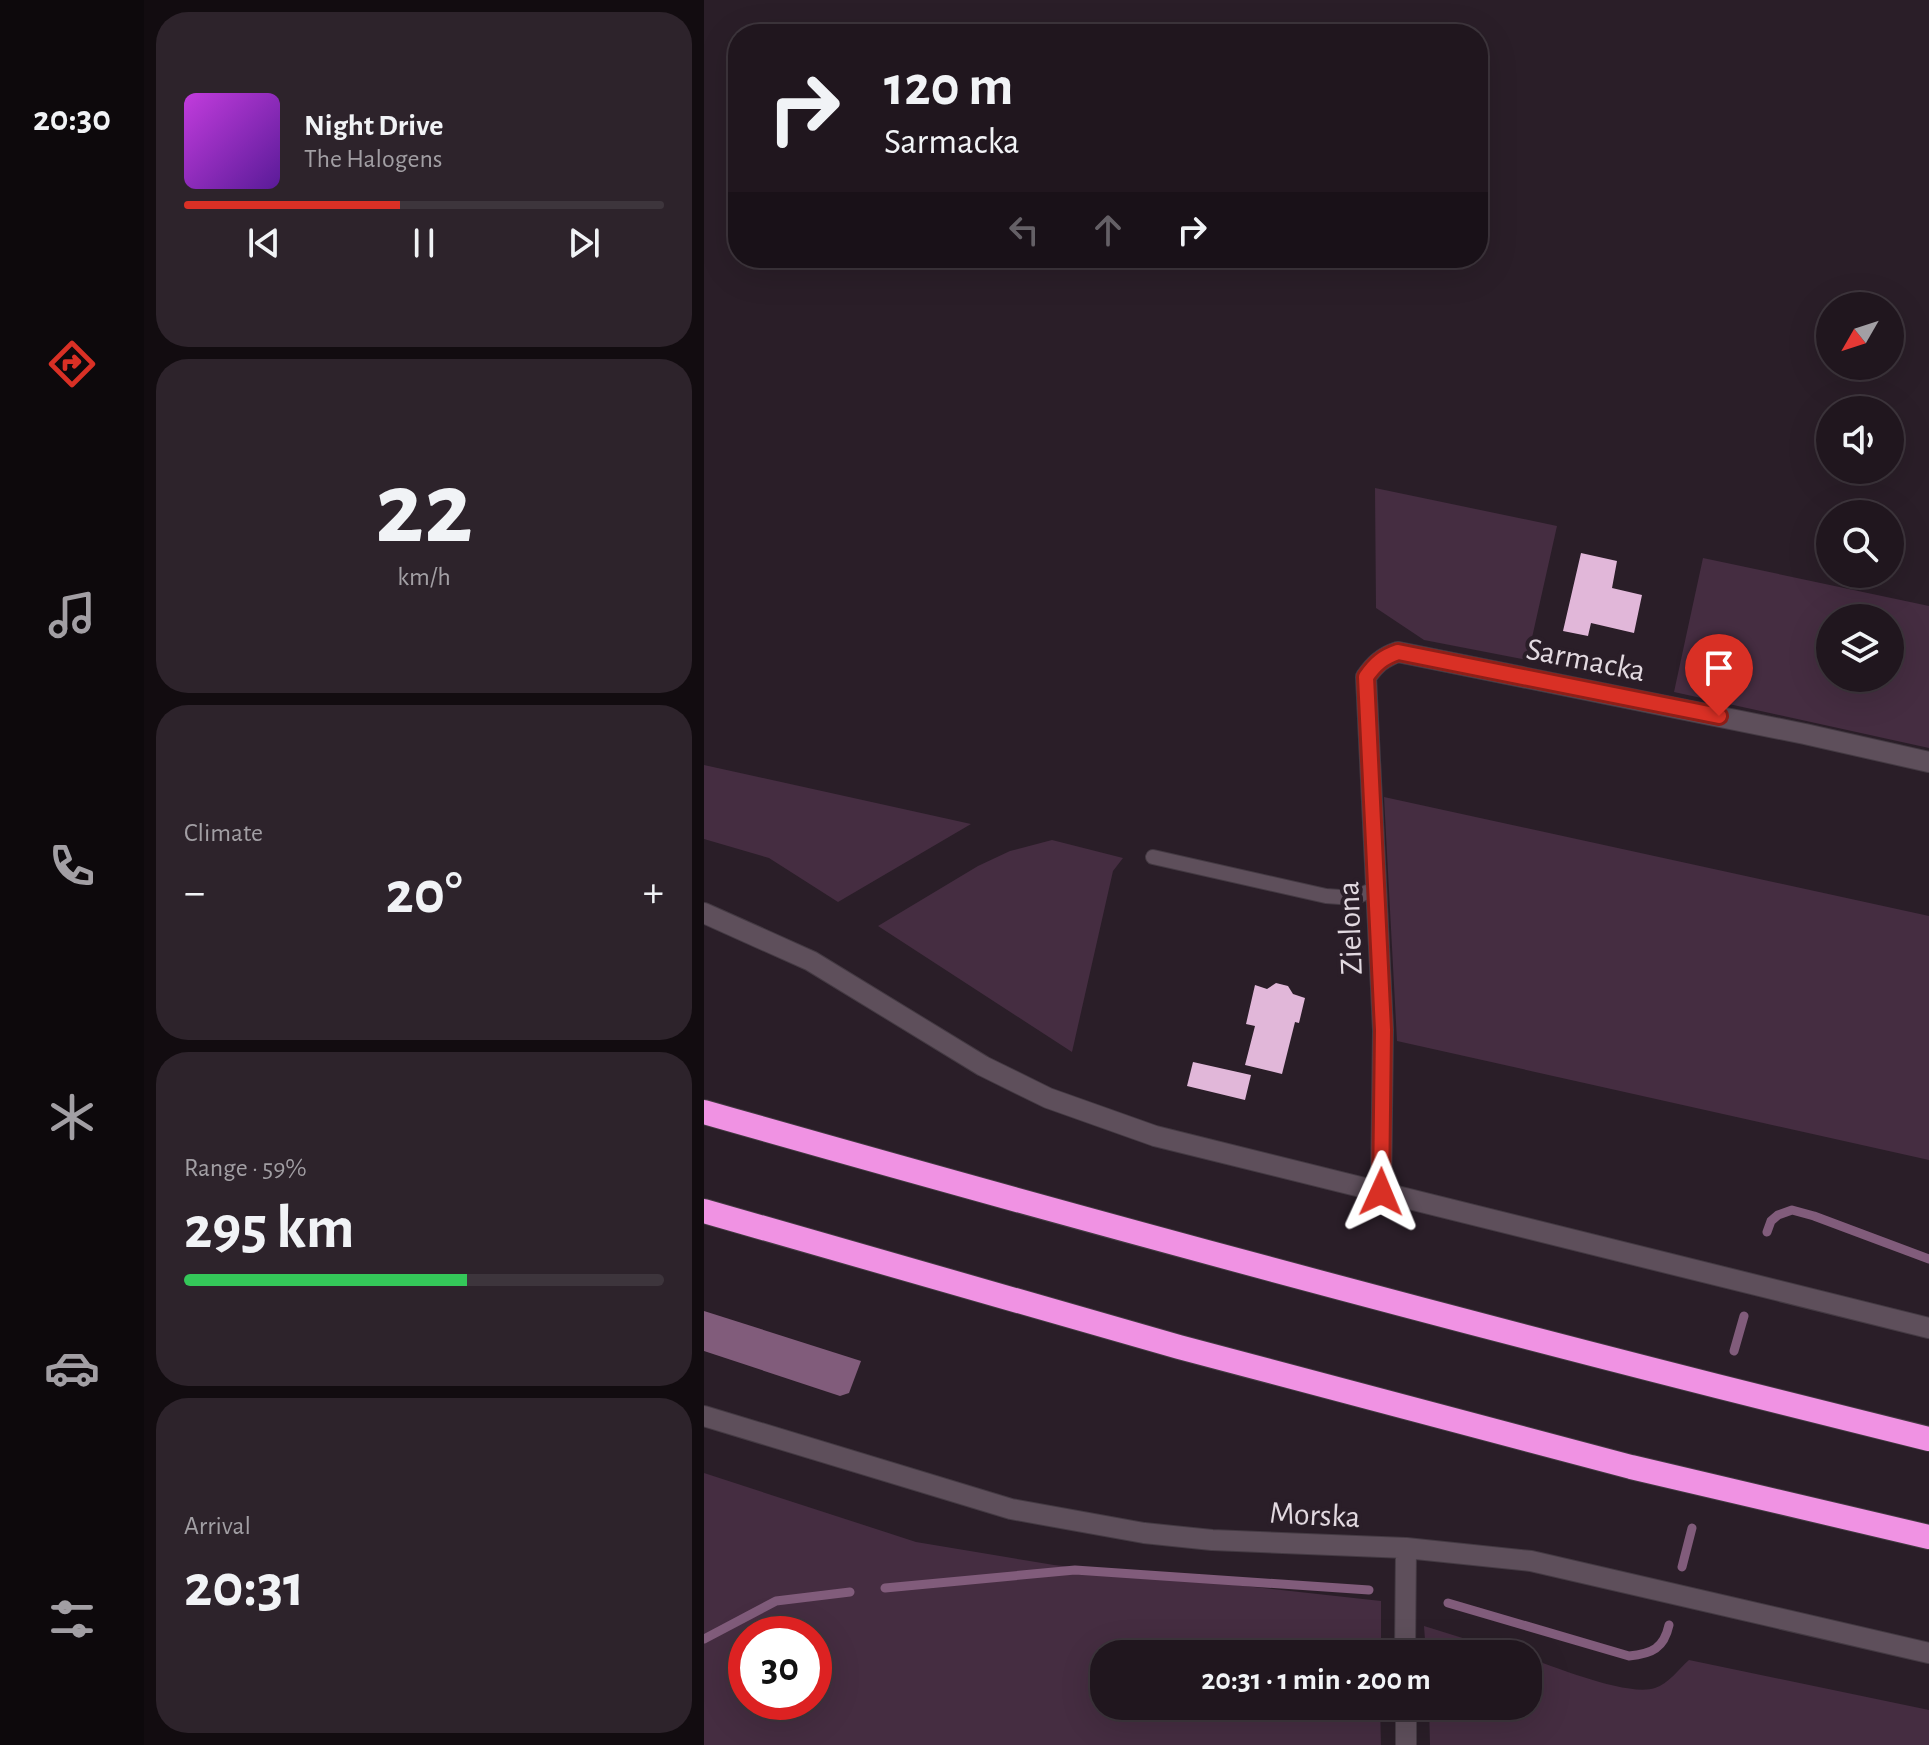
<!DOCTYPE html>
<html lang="en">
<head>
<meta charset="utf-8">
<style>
  :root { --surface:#20161e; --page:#2d232b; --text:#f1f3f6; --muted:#a29fa4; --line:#3d353c; --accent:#d93025 }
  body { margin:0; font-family:"Alegreya Sans",sans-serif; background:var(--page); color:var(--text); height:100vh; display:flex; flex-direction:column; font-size:30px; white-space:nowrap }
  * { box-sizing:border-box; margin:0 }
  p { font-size:26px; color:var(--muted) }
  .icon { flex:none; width:44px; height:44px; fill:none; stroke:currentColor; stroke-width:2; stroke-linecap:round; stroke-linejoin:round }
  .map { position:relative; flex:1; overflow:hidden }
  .details { display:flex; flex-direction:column; gap:12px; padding:12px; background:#120c10; width:560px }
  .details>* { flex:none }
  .hud { position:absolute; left:24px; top:24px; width:760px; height:244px; border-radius:32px; box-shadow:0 8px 32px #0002,0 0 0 2px var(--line); background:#20161e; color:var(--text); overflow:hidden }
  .needle { width:52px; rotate:231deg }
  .controls { position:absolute; left:1112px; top:292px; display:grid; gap:16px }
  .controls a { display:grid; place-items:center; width:88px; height:88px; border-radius:50%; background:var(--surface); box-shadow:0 8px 32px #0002,0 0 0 2px var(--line); font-size:40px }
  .speed { position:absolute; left:24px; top:1616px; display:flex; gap:16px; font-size:40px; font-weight:700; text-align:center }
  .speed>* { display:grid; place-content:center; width:104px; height:104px; border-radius:50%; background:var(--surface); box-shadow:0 8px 32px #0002,0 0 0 2px var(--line); line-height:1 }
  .speed .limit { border:12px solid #d22; background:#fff; color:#111 }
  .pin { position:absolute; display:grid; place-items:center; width:68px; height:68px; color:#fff; margin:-82px -34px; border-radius:50% 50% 50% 0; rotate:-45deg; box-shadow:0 0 8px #0007 }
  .pin .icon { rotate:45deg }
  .me { position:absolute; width:88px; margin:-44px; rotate:1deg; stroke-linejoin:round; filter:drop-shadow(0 0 6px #0008) }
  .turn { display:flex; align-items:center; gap:28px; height:168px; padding:0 24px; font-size:36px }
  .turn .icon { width:104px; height:104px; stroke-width:2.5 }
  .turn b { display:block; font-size:56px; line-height:68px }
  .lanes { display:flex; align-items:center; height:76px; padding:0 24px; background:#0003; justify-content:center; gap:40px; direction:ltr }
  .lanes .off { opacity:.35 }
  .big { font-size:60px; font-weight:700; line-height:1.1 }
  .details .widget { flex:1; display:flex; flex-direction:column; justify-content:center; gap:12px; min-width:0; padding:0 28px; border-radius:32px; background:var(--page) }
  .details .dial { align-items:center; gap:0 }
  .dial b { font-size:104px; line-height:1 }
  .song { display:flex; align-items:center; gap:24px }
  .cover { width:96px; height:96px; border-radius:12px; background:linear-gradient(135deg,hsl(290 70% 55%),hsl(270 70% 35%)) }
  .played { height:8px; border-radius:4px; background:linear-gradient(90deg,var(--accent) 45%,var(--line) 45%) }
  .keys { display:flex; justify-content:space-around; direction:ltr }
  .heat { display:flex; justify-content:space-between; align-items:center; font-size:44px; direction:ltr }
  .charge { height:12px; border-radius:6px; background:linear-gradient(90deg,#34c759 59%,var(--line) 0) }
  .trip { position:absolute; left:386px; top:1640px; width:452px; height:80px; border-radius:32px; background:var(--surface); box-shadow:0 8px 32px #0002,0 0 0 2px var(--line); font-weight:700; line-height:80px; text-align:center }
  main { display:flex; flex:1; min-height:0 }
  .tab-bar { display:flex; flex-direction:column; width:144px; justify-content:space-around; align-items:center; background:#0d090c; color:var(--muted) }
  .tab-bar .icon { width:56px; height:56px }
  .tab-bar .on { color:var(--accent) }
  .tab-bar b { font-size:36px; color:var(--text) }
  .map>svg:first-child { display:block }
</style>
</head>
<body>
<main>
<nav class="tab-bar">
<b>20:30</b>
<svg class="icon on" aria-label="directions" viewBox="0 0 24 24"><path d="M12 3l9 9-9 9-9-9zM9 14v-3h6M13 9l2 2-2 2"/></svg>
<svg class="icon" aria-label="music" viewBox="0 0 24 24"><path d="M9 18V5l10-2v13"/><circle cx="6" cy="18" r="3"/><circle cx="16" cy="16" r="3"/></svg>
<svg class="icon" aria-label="phone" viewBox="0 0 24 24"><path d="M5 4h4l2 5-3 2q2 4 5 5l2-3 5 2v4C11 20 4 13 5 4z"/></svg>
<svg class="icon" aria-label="climate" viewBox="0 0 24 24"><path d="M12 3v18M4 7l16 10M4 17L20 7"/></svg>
<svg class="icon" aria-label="car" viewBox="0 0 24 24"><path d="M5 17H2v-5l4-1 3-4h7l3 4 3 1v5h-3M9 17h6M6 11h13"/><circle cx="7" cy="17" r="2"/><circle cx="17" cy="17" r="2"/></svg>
<svg class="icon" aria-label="filters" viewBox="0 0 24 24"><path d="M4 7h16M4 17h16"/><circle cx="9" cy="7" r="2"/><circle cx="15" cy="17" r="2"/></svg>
</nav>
<section class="details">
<div class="widget">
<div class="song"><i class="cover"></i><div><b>Night Drive</b><p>The Halogens</p></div></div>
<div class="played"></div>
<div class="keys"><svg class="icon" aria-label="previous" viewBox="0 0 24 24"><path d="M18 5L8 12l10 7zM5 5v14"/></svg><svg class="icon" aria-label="pause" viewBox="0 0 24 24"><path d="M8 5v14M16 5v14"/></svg><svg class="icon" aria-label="next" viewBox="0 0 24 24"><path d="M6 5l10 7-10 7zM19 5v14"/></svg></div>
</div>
<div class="widget dial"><b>22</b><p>km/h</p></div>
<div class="widget"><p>Climate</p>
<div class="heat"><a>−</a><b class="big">20°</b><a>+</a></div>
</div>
<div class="widget"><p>Range · 59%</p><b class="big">295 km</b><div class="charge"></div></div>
<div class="widget"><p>Arrival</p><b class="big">20:31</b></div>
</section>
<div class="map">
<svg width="1225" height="1745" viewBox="0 0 1225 1745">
  <rect width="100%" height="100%" fill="#2a1e28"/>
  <path fill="#452d41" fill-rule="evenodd" d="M 671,488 L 853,526 L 823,660 L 720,640 L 672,608 Z
    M 999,558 L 1225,606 L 1225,748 L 970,692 ZM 1126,618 L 1186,618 L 1186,678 L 1126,678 Z
    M 0,765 L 267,824 L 134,902 L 65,858 L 0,839 Z
    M 680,797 L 1225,916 L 1225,1160 L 693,1041 Z
    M 348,840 L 419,858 L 409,871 L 368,1052 L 174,926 L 274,866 L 306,851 Z
    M 0,1473 L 212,1542 L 350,1565 L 677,1601 L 677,1654 L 400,1654 L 400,1706 L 676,1706 L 677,1745 L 0,1745 ZM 42,1634 L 110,1634 L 110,1702 L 42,1702 Z
    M 720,1626 L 810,1654 L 722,1654 Z
    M 824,1658 C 852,1667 924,1697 951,1688 C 964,1684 975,1669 985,1660 L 1225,1710 L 1225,1745 L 726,1745 L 725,1706 L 824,1706 Z"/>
  <path fill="#815c7b" d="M 0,1311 L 157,1361 L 145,1393 L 136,1396 L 0,1351 Z"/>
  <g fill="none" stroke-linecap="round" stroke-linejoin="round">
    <path stroke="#815c7b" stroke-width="9" d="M 1063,1232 L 1067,1221 L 1074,1215 L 1088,1210 L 1110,1216 L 1225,1259
      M 1030,1351 L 1040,1316
      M 978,1567 L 988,1528
      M 181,1588 L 371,1570 L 665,1590
      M 744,1603 L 925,1656 C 948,1654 960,1648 965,1625
      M 0,1639 L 72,1601 L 146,1592"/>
  </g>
  <path fill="#e1b7d9" d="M 877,553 L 913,561 L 908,588 L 938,595 L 930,633 L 887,623 L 884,636 L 859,631 Z
    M 572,983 L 584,986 L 589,994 L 601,998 L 595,1023 L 591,1022 L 578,1074 L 541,1065 L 551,1026 L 542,1024 L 551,985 L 563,989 Z
    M 489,1062 L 547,1075 L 541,1100 L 483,1086 Z"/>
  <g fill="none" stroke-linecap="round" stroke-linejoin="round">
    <defs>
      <path id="service" d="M 449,857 L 622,896 L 650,898 L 674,887"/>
      <path id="minor" d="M 0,913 L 107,961 L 279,1066 L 344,1098 L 451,1136 L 1225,1328
        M 677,1192 L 679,1030 L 662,677 C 671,664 679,657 694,652 L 1101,734 L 1225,762
        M 0,1416 L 307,1509 L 440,1533 L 508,1540 L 702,1548 L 827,1561 L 1225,1653
        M 701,1654 L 702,1548
        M 702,1706 L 702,1745"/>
      <path id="motorway" d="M 0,1112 C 407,1228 814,1338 1225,1439
        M 0,1211 L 475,1347 L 927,1467 L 1225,1537"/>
    </defs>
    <use href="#service" stroke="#443a43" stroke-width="16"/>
    <use href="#minor" stroke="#443a43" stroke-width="22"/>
    <use href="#motorway" stroke="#443a43" stroke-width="26"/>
    <use href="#service" stroke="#5e4f5b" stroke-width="14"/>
    <use href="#minor" stroke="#5e4f5b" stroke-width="20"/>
    <use href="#motorway" stroke="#f092e3" stroke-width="24"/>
  </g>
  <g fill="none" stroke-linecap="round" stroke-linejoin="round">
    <defs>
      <path id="route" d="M 677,1192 L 679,1030 L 662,677 C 671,664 679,657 694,652 L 1015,716"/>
    </defs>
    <use href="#route" stroke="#8d1f18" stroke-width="20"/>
    <use href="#route" stroke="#d93025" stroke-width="14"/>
  </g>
  <g text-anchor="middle" stroke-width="8" stroke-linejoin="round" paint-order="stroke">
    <g font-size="32" fill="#e2d9e0" stroke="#2a1e28">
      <text transform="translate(882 659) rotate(11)" y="11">Sarmacka</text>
      <text transform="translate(645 928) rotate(-92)" y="11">Zielona</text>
      <text transform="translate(611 1514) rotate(3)" y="11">Morska</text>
    </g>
  </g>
</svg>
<div class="controls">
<a><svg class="needle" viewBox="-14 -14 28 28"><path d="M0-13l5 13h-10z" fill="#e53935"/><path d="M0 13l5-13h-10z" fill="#a29fa4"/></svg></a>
<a><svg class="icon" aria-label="sound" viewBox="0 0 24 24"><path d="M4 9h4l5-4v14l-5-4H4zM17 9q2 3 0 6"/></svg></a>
<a><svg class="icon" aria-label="search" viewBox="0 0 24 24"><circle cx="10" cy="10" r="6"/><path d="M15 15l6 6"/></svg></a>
<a><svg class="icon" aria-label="layers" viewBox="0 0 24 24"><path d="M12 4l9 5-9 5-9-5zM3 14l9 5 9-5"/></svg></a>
</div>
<div class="speed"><div class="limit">30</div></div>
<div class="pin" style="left:1015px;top:716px;background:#d93025"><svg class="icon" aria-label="arrive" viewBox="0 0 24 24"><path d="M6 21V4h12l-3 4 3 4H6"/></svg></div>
<svg class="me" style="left:677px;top:1192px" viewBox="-20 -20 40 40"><path d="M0-17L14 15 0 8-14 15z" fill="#d93025" stroke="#fff" stroke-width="4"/></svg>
<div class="trip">20:31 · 1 min · 200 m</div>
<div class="hud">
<div class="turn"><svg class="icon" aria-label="right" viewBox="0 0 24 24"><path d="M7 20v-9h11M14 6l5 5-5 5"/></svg><div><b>120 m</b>Sarmacka</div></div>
<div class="lanes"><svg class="icon off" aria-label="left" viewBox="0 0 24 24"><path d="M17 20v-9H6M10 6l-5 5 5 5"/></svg><svg class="icon off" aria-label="ahead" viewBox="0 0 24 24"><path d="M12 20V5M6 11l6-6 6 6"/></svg><svg class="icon" aria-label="right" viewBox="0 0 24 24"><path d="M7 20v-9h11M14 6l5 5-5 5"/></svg></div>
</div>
</div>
</main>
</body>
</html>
